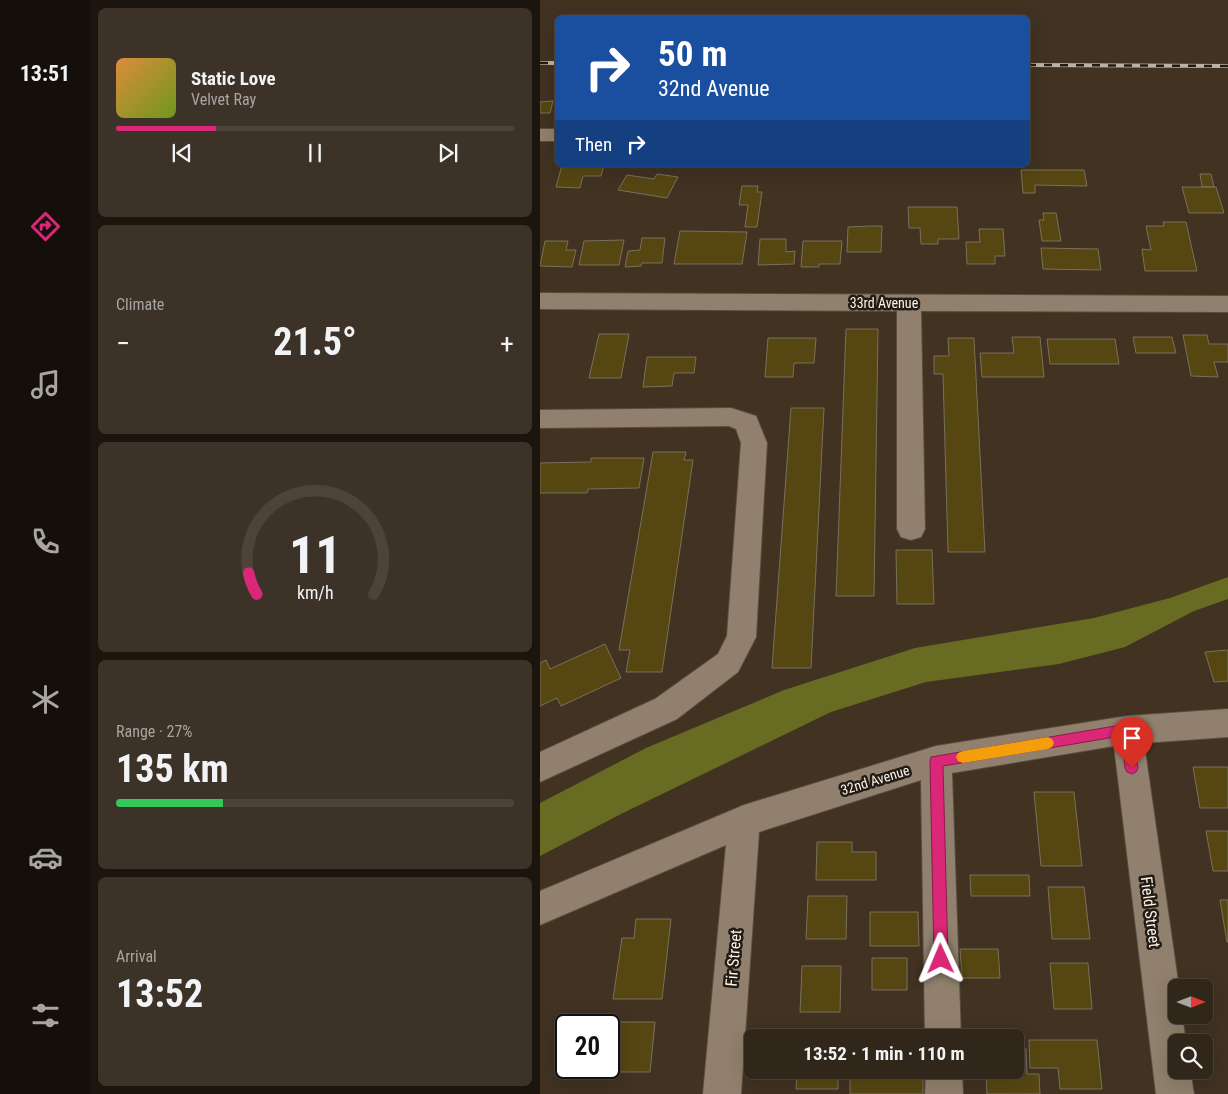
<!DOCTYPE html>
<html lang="en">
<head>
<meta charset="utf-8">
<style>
  :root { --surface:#31261a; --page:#3d3227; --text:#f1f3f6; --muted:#a8a5a2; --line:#4c4339; --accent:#db2777 }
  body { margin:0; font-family:"Roboto Condensed",sans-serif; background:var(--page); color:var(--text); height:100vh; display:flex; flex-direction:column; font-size:19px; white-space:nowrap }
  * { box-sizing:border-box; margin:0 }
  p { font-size:16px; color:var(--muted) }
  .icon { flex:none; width:28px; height:28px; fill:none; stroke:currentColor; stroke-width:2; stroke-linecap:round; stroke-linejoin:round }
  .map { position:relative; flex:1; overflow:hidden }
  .details { display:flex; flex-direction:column; gap:8px; padding:8px; background:#1b150e; width:450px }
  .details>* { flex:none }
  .guide { position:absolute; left:15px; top:15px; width:475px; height:152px; border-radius:8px; box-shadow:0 5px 20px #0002,0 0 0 1px var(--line); background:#1a4fa0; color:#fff; overflow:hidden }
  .needle { width:32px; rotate:90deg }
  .controls { position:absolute; left:628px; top:979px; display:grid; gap:10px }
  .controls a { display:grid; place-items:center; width:45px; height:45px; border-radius:8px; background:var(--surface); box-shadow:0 5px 20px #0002,0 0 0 1px var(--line); font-size:25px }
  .speed { position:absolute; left:15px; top:1014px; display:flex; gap:10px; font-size:25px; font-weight:700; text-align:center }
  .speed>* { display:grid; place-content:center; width:65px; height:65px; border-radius:50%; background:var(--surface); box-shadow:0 5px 20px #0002,0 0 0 1px var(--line); line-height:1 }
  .speed .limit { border:2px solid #111; border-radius:8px; background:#fff; color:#111 }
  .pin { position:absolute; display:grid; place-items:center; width:42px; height:42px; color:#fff; margin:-51px -21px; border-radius:50% 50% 50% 0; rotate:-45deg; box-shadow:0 0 5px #0007 }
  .pin .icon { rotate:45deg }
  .me { position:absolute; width:55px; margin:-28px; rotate:359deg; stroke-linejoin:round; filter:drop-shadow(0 0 4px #0008) }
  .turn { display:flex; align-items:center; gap:18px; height:105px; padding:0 20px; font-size:22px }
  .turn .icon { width:65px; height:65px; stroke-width:2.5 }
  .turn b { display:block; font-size:35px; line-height:42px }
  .then { display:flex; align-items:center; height:48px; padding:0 20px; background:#0003; gap:10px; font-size:19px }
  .big { font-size:38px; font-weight:700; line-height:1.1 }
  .details .card { flex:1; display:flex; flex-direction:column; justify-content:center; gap:8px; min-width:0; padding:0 18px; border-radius:8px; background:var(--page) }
  .details .dial { align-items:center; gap:0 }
  .dial svg { height:130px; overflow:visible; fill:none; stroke:var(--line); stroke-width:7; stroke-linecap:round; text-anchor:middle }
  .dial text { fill:var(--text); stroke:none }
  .song { display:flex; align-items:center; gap:15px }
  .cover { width:60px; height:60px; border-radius:8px; background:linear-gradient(135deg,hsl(30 70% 55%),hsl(80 70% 35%)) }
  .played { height:5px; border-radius:2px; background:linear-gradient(90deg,var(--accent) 25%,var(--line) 25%) }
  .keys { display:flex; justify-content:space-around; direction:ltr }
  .heat { display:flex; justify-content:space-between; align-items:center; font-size:28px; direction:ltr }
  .charge { height:8px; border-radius:4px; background:linear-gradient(90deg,#34c759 27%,var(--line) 0) }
  .trip { position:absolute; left:204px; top:1029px; width:280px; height:50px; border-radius:8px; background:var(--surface); box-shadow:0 5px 20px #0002,0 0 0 1px var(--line); font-weight:700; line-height:50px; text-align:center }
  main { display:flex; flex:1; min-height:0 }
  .tab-bar { display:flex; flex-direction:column; width:90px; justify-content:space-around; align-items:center; background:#140f0a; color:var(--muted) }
  .tab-bar .icon { width:35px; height:35px }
  .tab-bar .on { color:var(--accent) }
  .tab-bar b { font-size:22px; color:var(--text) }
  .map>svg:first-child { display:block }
</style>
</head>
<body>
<main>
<nav class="tab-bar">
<b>13:51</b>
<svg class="icon on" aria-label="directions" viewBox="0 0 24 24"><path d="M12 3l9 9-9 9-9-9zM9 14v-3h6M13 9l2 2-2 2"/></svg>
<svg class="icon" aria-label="music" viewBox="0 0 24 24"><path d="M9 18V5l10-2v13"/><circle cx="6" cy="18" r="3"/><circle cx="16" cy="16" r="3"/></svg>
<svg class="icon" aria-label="phone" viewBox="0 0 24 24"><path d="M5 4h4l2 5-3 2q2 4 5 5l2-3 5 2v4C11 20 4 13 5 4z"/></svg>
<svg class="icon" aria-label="climate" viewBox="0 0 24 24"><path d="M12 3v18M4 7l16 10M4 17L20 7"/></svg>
<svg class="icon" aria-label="car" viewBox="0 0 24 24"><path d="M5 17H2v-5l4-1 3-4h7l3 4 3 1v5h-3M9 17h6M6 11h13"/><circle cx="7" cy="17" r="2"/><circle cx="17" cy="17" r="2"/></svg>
<svg class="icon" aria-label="filters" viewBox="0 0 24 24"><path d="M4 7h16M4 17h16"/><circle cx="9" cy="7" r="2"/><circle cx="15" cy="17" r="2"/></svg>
</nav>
<section class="details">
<div class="card">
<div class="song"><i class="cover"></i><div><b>Static Love</b><p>Velvet Ray</p></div></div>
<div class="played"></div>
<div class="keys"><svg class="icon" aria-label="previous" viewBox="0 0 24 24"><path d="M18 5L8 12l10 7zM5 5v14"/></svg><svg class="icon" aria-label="pause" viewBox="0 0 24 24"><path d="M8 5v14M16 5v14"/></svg><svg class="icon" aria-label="next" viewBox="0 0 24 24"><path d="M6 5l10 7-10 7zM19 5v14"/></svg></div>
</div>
<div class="card"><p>Climate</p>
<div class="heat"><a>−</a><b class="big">21.5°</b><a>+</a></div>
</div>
<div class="card dial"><svg viewBox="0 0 100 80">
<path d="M14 69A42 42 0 1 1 86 69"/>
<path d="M14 69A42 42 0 0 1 9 56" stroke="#db2777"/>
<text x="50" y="56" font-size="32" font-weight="700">11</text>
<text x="50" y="72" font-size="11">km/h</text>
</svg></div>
<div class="card"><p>Range · 27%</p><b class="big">135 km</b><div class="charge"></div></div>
<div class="card"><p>Arrival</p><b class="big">13:52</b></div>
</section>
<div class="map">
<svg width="688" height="1094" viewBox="0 0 688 1094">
  <rect width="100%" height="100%" fill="#413222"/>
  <path fill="#686c22" d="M 688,577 L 688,599 L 654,611 L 585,647 L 519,664 L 386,682 L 291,712 L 81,814 L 0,856 L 0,803 L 106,748 L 244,690 L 375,648 L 554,618 L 630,598 Z"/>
  <path fill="#554612" stroke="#79715b" d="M 13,101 L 10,113 L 0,113 L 0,102 Z
    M 22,165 L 64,165 L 61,176 L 43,176 L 40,188 L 16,187 Z
    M 481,170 L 544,170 L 547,186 L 495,185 L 495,193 L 483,193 Z
    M 117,174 L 138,177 L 127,198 L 78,190 L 87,175 L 114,179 Z
    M 660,174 L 671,174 L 674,187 L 662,187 Z
    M 202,186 L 218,186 L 217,192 L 222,192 L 217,227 L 205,227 L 208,205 L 199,205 Z
    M 642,187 L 676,187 L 684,213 L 649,213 Z
    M 368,207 L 417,207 L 419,239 L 398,239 L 398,244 L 381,244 L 380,228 L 369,228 Z
    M 503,213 L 516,213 L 521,241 L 502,241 L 499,220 L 504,220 Z
    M 623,222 L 646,222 L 657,271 L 605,271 L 602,249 L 611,250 L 606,226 L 624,226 Z
    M 331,226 L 342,226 L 341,252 L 307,252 L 308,227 Z
    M 439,229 L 463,229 L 465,256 L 455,256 L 455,264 L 427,264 L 426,242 L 440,242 Z
    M 140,231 L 207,232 L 202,264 L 134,264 Z
    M 102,238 L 125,238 L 122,263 L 102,263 L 101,266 L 85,267 L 88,251 L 100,250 Z
    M 220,239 L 246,239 L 246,252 L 255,251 L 254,264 L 218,265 Z
    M 84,240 L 79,265 L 39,265 L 44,241 Z
    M 5,241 L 28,241 L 26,250 L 36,250 L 32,267 L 0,266 Z
    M 263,241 L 302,241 L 300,264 L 279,264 L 279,267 L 261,267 Z
    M 501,248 L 558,249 L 561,270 L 503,269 Z
    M 306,329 L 338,329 L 334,596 L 296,596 Z
    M 59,334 L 89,334 L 81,378 L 49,378 Z
    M 643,335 L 667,335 L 669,344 L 688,344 L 688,362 L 674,362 L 678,377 L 651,376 Z
    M 472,337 L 500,337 L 504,377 L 442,377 L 440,353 L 474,353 Z
    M 593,337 L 632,337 L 636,353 L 596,353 Z
    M 228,338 L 276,338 L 274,363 L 254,363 L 253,377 L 225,377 Z
    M 408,338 L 434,338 L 445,552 L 408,552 L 403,374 L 394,374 L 394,356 L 409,356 Z
    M 507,339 L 575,339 L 579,364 L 510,364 Z
    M 107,357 L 156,357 L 154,373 L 134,373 L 132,386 L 103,387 Z
    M 251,408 L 284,408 L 271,668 L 232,668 Z
    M 113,452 L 146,452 L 144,460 L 153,460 L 122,672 L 86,672 L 90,650 L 79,650 Z
    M 51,458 L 104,458 L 99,488 L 48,489 L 47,493 L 0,493 L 0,463 L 51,462 Z
    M 356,550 L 392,550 L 394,604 L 357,604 Z
    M 65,644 L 81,678 L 21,706 L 17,698 L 0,706 L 0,663 L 6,660 L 10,669 Z
    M 688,650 L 688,681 L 674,682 L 665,652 Z
    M 653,767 L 688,767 L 688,808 L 660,808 Z
    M 494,792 L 534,792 L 542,866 L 501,866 Z
    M 666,831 L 688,831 L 688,871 L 673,871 Z
    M 277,842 L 312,842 L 312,852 L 336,852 L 336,880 L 276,880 Z
    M 430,875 L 489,875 L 490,896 L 431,896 Z
    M 508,887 L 544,887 L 550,939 L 512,939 Z
    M 268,896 L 307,896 L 306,939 L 266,939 Z
    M 680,900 L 688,900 L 688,942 L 687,942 Z
    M 330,912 L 378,912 L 379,946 L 330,946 Z
    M 96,919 L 131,919 L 122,999 L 73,999 L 82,938 L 94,938 Z
    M 420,949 L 458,949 L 460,978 L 422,978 Z
    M 332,958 L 367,958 L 367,990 L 332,990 Z
    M 510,963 L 548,963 L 552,1009 L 514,1009 Z
    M 262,966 L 301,966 L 300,1012 L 260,1012 Z
    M 76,1022 L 115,1022 L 110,1072 L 70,1072 Z
    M 259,1033 L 299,1033 L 299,1038 L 259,1038 Z
    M 489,1040 L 557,1040 L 562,1089 L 520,1089 L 518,1068 L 490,1068 Z
    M 475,1049 L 486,1049 L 487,1074 L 499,1074 L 500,1094 L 447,1094 L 446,1070 L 475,1070 Z
    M 257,1070 L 298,1070 L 298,1089 L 256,1089 Z
    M 344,1070 L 383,1070 L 383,1094 L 310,1094 L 310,1077 L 344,1077 Z"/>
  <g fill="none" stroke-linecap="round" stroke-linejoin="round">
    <defs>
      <path id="minor" d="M 0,129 L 18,129 L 18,141 L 0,141 Z
        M 0,293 L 688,296 L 688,312 L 381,311 L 385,529 L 381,537 L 371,540 L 361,537 L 357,529 L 357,311 L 0,309 Z
        M 191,408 L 216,416 L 227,443 L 216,637 L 198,672 L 137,719 L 0,782 L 0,752 L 115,699 L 178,654 L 187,636 L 201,443 L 196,429 L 189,426 L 0,428 L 0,410 Z
        M 688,709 L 688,737 L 604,743 L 639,988 L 636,988 L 636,1015 L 642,1015 L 646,1042 L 636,1042 L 636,1070 L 650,1070 L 654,1094 L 616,1094 L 574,746 L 412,773 L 421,1038 L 385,1038 L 381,780 L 219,832 L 201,1094 L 163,1094 L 186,845 L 0,925 L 0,891 L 204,805 L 396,746 L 587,716 Z
        M 386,1070 L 422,1070 L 423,1094 L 385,1094 Z"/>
    </defs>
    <use href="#minor" stroke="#5a4e40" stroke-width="2"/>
    <use href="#minor" fill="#90806d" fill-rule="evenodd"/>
    <defs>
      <path id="rail" d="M 0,63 L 18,63
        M 488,65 L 688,66"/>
    </defs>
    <use href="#rail" stroke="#bcb1a5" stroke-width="4"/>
    <use href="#rail" stroke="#221c14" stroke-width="2.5" stroke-dasharray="8" stroke-linecap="butt"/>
  </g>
  <path fill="#db2777" stroke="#8e194d" d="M 587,724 L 591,726 L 593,730 L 598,768 L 596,772 L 592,774 L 587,772 L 585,768 L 581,736 L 403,766 L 408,959 L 406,964 L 401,966 L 396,964 L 394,959 L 390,761 L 391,757 Z"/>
  <path fill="#f59e0b" d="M 508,737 L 512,739 L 514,743 L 512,747 L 508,749 L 423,763 L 418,761 L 416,757 L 418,753 L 423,751 Z"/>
  <g text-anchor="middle" stroke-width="5" stroke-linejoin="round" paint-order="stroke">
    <g font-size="14" fill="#fcf3e9" stroke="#221c14">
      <text x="344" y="308">33rd Avenue</text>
      <text transform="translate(335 780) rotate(-17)" y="5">32nd Avenue</text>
    </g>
    <g font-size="16" fill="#fcf3e9" stroke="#221c14">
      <text transform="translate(611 912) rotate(83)" y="6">Field Street</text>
      <text transform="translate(193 958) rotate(-85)" y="6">Fir Street</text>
    </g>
  </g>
</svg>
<div class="controls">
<a><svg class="needle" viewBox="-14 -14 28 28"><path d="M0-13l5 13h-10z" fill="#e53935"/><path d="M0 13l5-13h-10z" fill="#a8a5a2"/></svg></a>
<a><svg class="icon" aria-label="search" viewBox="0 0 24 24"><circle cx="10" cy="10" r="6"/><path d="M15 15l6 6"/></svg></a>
</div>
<div class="speed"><div class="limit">20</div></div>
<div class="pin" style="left:592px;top:768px;background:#d93025"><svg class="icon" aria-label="arrive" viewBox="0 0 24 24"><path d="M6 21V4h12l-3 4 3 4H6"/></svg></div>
<svg class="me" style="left:401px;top:959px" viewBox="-20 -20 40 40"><path d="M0-17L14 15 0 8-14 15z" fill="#db2777" stroke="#fff" stroke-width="4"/></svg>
<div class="trip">13:52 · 1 min · 110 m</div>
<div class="guide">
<div class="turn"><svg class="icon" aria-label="right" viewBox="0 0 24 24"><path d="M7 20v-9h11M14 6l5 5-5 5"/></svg><div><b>50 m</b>32nd Avenue</div></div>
<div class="then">Then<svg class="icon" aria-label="right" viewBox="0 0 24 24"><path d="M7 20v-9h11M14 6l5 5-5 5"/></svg></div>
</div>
</div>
</main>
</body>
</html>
